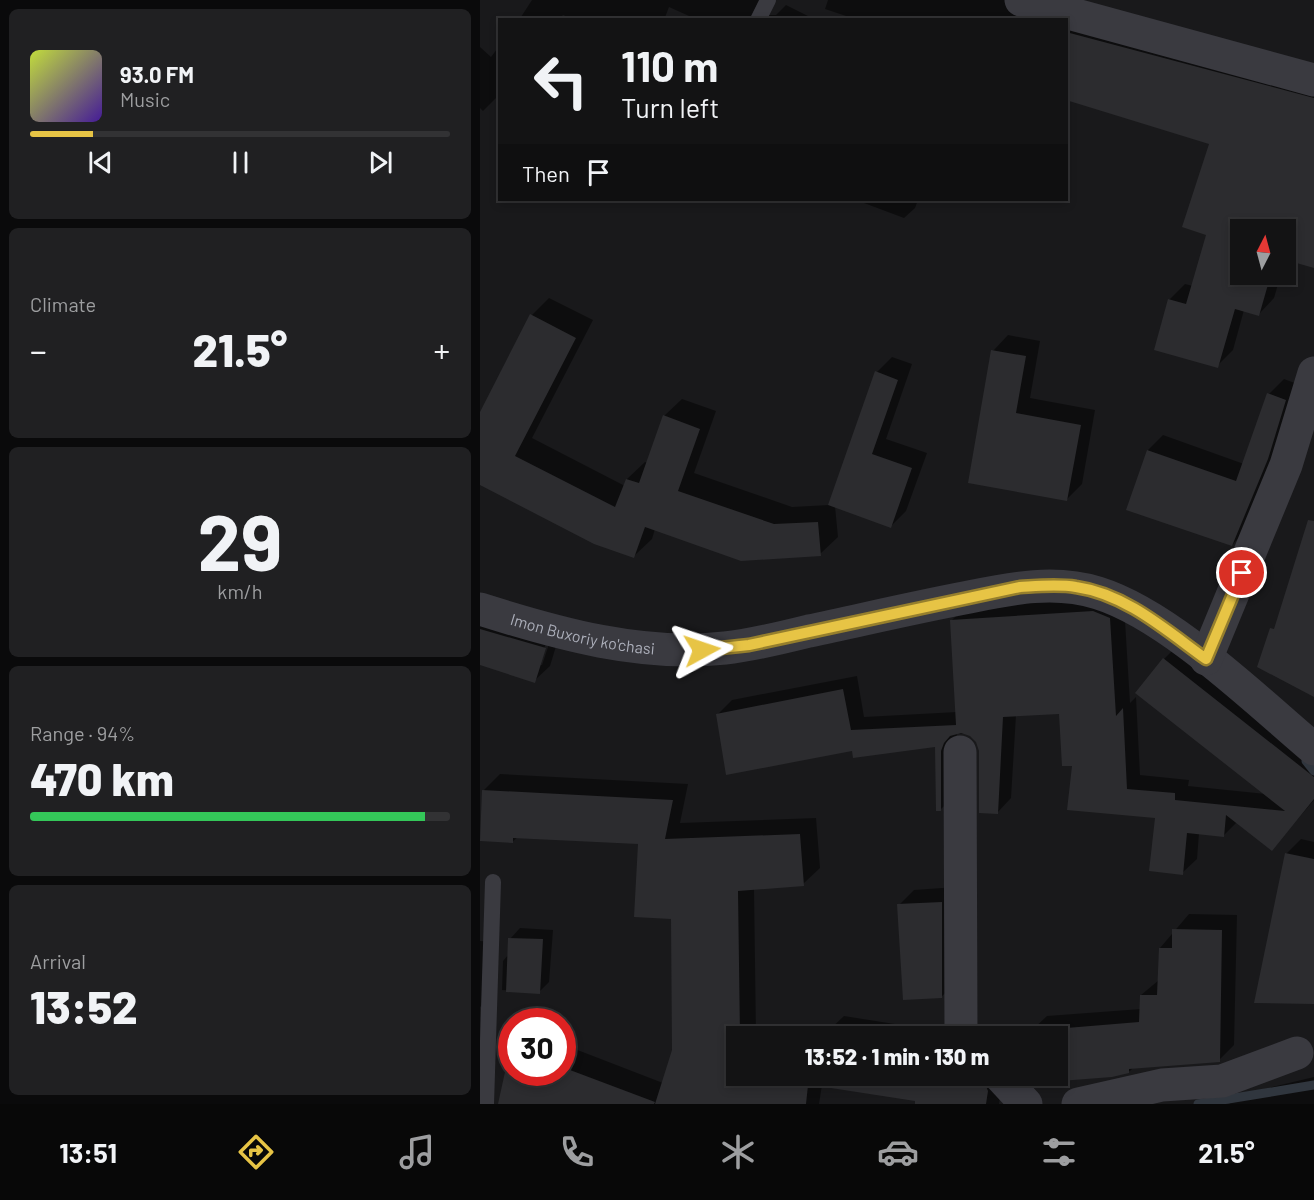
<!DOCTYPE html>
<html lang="en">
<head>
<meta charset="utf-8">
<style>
  :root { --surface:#131314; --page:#202022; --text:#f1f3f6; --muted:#9d9ea0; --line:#323234; --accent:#e7c445 }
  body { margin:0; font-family:Barlow,sans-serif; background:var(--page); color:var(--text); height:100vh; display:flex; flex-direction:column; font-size:22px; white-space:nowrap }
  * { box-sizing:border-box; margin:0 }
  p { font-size:20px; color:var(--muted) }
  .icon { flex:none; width:33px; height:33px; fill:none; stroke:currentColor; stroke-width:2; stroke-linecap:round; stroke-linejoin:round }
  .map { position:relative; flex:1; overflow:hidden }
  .details { display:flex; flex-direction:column; gap:9px; padding:9px; background:#0a0a0b; width:480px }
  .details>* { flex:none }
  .top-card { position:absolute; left:18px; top:18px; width:570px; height:183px; border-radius:0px; box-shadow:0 3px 9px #0003,0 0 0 2px var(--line); background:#131314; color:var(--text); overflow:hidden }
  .needle { width:39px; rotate:6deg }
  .buttons { position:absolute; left:750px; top:219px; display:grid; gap:12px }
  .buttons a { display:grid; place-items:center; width:66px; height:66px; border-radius:0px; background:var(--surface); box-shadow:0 3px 9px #0003,0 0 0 2px var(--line); font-size:30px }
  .speed { position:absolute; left:18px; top:1008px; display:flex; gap:12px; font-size:30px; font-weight:700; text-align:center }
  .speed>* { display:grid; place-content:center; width:78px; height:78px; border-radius:50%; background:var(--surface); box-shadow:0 3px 9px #0003,0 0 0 2px var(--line); line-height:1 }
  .speed .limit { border:9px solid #d22; background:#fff; color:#111 }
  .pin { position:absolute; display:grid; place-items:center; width:51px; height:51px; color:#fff; margin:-26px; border:3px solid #fff; border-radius:50%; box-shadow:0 2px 6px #0007 }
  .me { position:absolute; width:66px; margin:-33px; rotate:85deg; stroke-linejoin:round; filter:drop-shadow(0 0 4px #0008) }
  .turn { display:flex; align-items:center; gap:21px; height:126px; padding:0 24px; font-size:27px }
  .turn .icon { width:78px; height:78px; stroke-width:2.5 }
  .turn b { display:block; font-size:42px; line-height:51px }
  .then { display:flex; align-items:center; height:57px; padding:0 24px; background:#0003; gap:12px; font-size:22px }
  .big { font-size:45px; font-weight:800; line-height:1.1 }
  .details .tile { flex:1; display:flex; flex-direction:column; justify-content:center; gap:9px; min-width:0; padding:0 21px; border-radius:9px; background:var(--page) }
  .details .dial { align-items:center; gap:0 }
  .dial b { font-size:78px; line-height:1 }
  .song { display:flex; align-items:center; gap:18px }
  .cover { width:72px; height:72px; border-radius:9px; background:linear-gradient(135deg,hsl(70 70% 55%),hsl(260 70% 35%)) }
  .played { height:6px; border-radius:3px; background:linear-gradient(90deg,var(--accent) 15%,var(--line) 15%) }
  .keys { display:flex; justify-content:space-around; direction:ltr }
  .heat { display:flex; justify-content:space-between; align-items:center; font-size:33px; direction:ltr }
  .charge { height:9px; border-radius:4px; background:linear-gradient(90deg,#34c759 94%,var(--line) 0) }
  .trip { position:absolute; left:246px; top:1026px; width:342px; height:60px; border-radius:0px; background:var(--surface); box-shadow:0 3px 9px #0003,0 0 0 2px var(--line); font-weight:800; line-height:60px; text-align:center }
  .tabs { display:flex; height:96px; justify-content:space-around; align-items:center; background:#080808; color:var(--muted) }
  .tabs .icon { width:42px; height:42px }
  .tabs .active { color:var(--accent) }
  .tabs b { font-size:27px; color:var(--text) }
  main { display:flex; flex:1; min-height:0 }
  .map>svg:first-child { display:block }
</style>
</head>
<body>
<main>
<section class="details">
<div class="tile">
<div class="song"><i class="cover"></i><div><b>93.0 FM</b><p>Music</p></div></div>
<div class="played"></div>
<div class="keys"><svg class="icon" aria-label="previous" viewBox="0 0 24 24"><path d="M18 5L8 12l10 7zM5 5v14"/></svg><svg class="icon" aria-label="pause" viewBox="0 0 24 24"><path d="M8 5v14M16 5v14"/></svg><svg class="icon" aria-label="next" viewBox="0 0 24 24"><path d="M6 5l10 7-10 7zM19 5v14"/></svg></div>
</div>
<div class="tile"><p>Climate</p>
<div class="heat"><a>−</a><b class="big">21.5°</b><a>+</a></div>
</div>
<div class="tile dial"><b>29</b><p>km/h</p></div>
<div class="tile"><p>Range · 94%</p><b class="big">470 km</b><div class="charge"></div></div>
<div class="tile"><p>Arrival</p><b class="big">13:52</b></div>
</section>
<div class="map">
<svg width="834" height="1104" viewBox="0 0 834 1104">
  <rect width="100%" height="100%" fill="#19191b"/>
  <path fill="#0007" fill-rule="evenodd" d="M 52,0 L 283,0 L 289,15 L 296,15 L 306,5 L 336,20 L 218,20 L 189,7 L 184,20 L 94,20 L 83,15 L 79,20 L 39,20 Z
    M 348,0 L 547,0 L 834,78 L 834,267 L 806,258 L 806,260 L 806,230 L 760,230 L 760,274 L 801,274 L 794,298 L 779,314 L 764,310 L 753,350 L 737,366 L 689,300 L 705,284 L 713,286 L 728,234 L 731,143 L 586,98 L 586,20 L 378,20 L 345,9 Z
    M 20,45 L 20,94 L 3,111 L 0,108 L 0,47 L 11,57 Z
    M 376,200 L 438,200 L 435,208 L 424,218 Z
    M 69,298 L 113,320 L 52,438 L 145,486 L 147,479 L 165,462 L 168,463 L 184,416 L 202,399 L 236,411 L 214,473 L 312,507 L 349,505 L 397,372 L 412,357 L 432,364 L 406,439 L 447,453 L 426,511 L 411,526 L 355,506 L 358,537 L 340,554 L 175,529 L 172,539 L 154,556 L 0,484 L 0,416 L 52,315 Z
    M 528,335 L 560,341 L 550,398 L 615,410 L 602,484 L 587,499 L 490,482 L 513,351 Z
    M 804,379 L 820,385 L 767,529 L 752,545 L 648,509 L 668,450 L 683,435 L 764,464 L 789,394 Z
    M 627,597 L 644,604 L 650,703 L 656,697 L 660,775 L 709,780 L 708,786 L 786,794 L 684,659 L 698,645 L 834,752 L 834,800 L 792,849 L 757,822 L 744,835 L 719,833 L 717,859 L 702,873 L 676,817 L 593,764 L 581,712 L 536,715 L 531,798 L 517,813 L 497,741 L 491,735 L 477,733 L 475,795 L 461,809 L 456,745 L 373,749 L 238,714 L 252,700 L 377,676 L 384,717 L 477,712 L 472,620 L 486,606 Z
    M 0,603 L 80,633 L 70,666 L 54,681 L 0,663 ZM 67,640 L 70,641 L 62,665 L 59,665 Z
    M 20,774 L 208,784 L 200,823 L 336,818 L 340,868 L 323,884 L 274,888 L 276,1035 L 288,1036 L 256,1036 L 256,1076 L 523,1076 L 519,1104 L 436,1104 L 437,1100 L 342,1085 L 339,1104 L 20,1104 L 32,1049 L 32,1072 L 82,1072 L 82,1044 L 183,1083 L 193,1051 L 192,917 L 160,843 L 38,837 L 32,842 L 4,790 Z
    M 821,839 L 834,842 L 834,1002 L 806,854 Z
    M 476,887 L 477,982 L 461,997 L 419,905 L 434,890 Z
    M 709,914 L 757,915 L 754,1045 L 739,1060 L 654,1067 L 650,1071 L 632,1076 L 555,1081 L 555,1076 L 578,1076 L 578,1036 L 552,1036 L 551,1031 L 567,1016 L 661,1009 L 661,995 L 679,980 L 680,948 Z
    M 40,928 L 73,930 L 69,982 L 59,992 L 22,990 L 23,961 L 29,954 L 30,939 Z
    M 0,941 L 17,942 L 13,994 L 0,1007 Z
    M 364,1016 L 459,1031 L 459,1036 L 347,1036 L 347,1032 Z
    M 834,1077 L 834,1104 L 749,1104 L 758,1095 Z"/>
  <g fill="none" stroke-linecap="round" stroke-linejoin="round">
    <path stroke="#30363e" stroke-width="9" d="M 826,761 L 834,771
      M 718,1104 L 834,1085"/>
  </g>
  <path fill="#2c2c2f" d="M 586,32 L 834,98 L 834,268 L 806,260 L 806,230 L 760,230 L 760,274 L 791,274 L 779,316 L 755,309 L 738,368 L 674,350 L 688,299 L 706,304 L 726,235 L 702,227 L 729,144 L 586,100 Z
    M 50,314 L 96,338 L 35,456 L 135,507 L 146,479 L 159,483 L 183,415 L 220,429 L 198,491 L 294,524 L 338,522 L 341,556 L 261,561 L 165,527 L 154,558 L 114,544 L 0,485 L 0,412 Z
    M 511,350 L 546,356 L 536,413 L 601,425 L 587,501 L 488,483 Z
    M 395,371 L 418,380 L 392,454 L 432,468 L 411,528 L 348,505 Z
    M 787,393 L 806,400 L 788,459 L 752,546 L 646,510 L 667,450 L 756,481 Z
    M 828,520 L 834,521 L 834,697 L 777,667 L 790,628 L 794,629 Z
    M 613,611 L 630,618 L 636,716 L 643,708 L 647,789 L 695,793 L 695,800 L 805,811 L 655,693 L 683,658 L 834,777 L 834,799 L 792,851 L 746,815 L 744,837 L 707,833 L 703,875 L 669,871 L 675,818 L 587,810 L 592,766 L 582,766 L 579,714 L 523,717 L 518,814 L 499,813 L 499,751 L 496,742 L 490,736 L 481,733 L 470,736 L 464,743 L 461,751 L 461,811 L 456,811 L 455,747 L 373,758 L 372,751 L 246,775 L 236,714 L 363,689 L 371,730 L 476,725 L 470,620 Z
    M 0,629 L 66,648 L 55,683 L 0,665 Z
    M 2,790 L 193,800 L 185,839 L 320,834 L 324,886 L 258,891 L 260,1036 L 256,1036 L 256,1076 L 329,1076 L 326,1104 L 175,1104 L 192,1050 L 191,919 L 154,917 L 158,844 L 33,838 L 33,843 L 0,841 Z
    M 805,853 L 834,859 L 834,1004 L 774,1003 Z
    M 462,902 L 462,998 L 423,1000 L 417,904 Z
    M 692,929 L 742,930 L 740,1062 L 649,1069 L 649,1073 L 632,1077 L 554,1083 L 553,1076 L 578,1076 L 578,1036 L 550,1036 L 550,1031 L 659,1022 L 660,995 L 677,995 L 679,948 L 692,948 Z
    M 28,938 L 63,939 L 60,994 L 26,992 Z
    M 82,1067 L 175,1102 L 174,1104 L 18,1104 L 25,1072 L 82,1072 Z
    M 339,1076 L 502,1076 L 508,1091 L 506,1104 L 435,1104 L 435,1101 L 338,1086 Z"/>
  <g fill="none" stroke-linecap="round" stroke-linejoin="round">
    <path stroke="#3a3a40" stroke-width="16" d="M 278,20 L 288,0
      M 6,1104 L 13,882"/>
    <g stroke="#3a3a40" stroke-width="33">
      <path d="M 541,0 L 834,80"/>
      <path id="s1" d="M 0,609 C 79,634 161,657 245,648 C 273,645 301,638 329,631 C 381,620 432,608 484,598 C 529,589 573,579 618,593 C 689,615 777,701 834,749"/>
      <path d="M 726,659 L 806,465 L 834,373"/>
      <path d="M 480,752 L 481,1033 L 484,1036"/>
      <path d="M 520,1076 L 546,1104"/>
      <path d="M 598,1104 L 682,1085 L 742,1081 L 817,1053"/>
    </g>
  </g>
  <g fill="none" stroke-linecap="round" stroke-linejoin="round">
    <defs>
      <path id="route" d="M 222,650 L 269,645 L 540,587 C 558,586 578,584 596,587 C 646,594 687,631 726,659 L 762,573"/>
    </defs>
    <use href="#route" stroke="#967f2d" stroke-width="15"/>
    <use href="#route" stroke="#e7c445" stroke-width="10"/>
  </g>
  <g text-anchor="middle" stroke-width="6" stroke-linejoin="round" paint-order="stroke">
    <g font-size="16" fill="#acafba" stroke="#141416">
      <text dy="6" stroke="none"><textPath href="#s1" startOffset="106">Imon Buxoriy ko'chasi</textPath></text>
    </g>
  </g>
</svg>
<div class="buttons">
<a><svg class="needle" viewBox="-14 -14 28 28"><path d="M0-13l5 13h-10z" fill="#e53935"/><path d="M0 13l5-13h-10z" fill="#9d9ea0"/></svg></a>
</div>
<div class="speed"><div class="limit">30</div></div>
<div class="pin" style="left:762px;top:573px;background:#d93025"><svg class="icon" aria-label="arrive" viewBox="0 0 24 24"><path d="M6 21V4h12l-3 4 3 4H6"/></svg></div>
<svg class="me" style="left:222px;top:650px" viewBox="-20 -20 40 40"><path d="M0-17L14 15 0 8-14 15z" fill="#e7c445" stroke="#fff" stroke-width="4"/></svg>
<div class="trip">13:52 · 1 min · 130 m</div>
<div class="top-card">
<div class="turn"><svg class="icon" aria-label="left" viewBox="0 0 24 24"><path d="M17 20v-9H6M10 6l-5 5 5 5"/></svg><div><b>110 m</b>Turn left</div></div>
<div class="then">Then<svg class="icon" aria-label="arrive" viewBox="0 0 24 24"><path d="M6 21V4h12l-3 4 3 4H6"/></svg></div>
</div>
</div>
</main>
<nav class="tabs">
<b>13:51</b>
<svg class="icon active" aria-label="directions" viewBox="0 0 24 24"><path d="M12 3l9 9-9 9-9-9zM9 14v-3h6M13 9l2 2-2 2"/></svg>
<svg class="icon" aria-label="music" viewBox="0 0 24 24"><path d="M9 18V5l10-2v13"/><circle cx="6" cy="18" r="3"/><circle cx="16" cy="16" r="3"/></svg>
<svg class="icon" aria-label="phone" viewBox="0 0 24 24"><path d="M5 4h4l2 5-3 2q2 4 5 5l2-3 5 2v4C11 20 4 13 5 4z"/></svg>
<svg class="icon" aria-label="climate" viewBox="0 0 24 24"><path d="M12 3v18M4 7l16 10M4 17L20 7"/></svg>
<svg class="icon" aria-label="car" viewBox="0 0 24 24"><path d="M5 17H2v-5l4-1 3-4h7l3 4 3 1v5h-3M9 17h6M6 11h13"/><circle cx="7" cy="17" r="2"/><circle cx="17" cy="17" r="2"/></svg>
<svg class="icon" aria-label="filters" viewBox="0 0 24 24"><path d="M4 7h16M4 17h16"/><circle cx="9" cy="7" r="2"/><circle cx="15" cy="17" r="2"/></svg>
<b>21.5°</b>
</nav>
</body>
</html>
